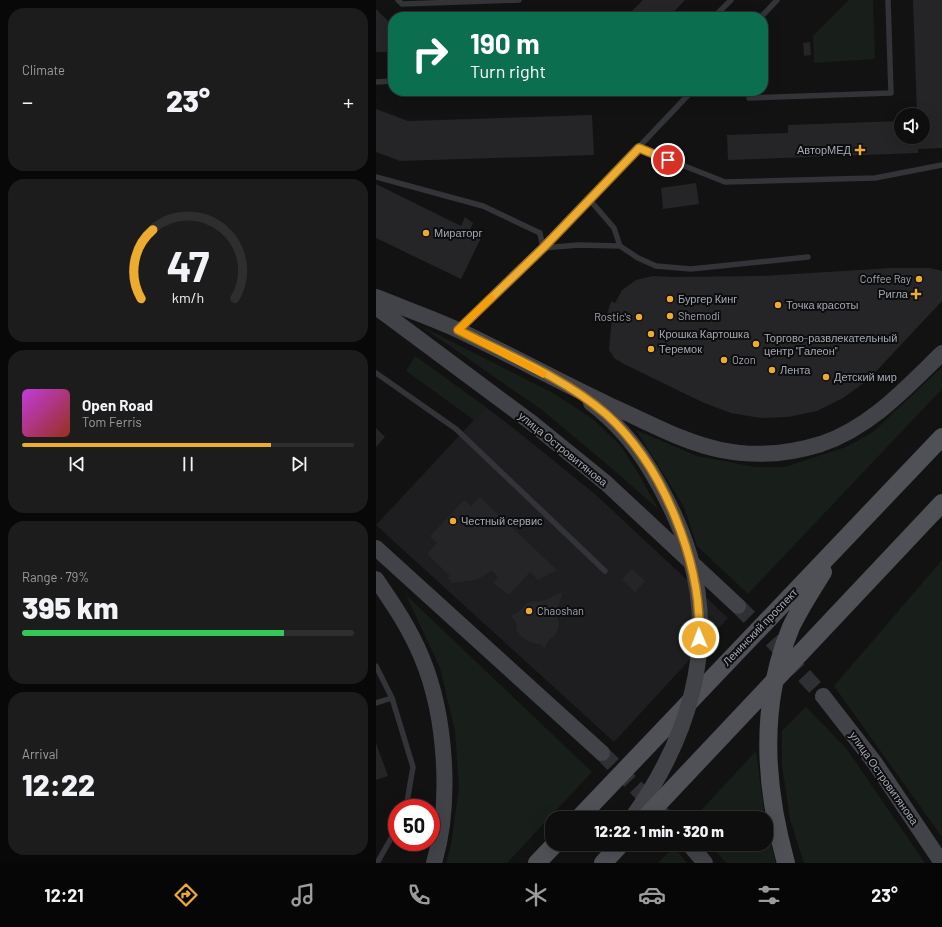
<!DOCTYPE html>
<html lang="en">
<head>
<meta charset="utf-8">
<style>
  :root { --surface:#0e0e0e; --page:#1c1c1c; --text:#f1f3f6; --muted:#9b9c9e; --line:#2e2e2e; --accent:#edab30 }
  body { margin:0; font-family:Barlow,sans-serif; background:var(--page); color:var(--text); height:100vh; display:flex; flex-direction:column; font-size:15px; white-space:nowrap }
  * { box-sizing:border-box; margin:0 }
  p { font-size:13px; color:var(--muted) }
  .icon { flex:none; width:22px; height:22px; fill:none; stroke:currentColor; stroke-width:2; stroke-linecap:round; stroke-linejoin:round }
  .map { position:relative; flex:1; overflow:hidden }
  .side { display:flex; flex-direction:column; gap:8px; padding:8px; background:#080808; width:376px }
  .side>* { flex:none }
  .top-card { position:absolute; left:12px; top:12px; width:380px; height:84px; border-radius:16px; box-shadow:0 4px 16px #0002,0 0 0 1px var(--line); background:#0b6e4f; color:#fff; overflow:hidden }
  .buttons { position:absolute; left:518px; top:108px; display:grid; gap:8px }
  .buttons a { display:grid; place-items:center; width:36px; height:36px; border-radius:50%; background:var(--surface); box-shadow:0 4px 16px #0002,0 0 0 1px var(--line); font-size:20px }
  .speed { position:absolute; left:12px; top:799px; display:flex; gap:8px; font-size:20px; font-weight:700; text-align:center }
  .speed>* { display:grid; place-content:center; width:52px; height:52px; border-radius:50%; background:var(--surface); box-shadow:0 4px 16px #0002,0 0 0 1px var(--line); line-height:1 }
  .speed .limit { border:6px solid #d22; background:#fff; color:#111 }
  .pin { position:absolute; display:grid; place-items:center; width:34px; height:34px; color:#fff; margin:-17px; border:2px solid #fff; border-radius:50%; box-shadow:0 1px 4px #0007 }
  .me { position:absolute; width:44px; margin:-22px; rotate:359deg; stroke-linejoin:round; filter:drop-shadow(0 0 3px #0008) }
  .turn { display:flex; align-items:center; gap:14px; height:84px; padding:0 16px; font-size:18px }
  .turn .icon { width:52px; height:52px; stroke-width:2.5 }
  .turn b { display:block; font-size:28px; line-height:34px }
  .big { font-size:30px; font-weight:800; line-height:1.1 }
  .side .card { flex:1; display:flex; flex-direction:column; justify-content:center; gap:6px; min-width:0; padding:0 14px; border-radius:16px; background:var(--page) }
  .side .dial { align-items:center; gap:0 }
  .dial svg { height:104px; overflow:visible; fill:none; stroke:var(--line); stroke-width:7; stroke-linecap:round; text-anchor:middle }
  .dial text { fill:var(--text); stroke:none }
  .song { display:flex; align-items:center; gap:12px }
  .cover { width:48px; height:48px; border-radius:6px; background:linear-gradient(135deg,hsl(290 70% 55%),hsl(10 70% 35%)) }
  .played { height:4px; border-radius:2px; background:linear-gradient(90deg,var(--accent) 75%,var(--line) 75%) }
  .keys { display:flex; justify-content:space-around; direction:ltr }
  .heat { display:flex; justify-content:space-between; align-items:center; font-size:22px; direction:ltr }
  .charge { height:6px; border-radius:3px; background:linear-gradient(90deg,#34c759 79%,var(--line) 0) }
  .trip { position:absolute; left:169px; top:811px; width:228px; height:40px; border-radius:16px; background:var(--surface); box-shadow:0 4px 16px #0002,0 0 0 1px var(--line); font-weight:800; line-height:40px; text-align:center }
  .tab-bar { display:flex; height:64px; justify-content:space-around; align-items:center; background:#060606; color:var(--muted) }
  .tab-bar .icon { width:28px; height:28px }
  .tab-bar .active { color:var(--accent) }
  .tab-bar b { font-size:18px; color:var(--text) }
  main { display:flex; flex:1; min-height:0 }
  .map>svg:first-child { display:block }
</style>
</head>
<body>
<main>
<section class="side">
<div class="card"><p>Climate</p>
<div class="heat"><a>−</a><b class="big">23°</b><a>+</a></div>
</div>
<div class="card dial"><svg viewBox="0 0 100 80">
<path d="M14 69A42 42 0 1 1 86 69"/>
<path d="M14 69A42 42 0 0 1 23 16" stroke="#edab30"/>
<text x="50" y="56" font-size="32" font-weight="700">47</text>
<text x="50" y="72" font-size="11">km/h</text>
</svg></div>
<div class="card">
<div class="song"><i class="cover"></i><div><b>Open Road</b><p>Tom Ferris</p></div></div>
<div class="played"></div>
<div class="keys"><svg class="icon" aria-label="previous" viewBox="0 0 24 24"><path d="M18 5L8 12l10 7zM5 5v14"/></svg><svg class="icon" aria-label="pause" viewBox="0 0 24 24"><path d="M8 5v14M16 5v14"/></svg><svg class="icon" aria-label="next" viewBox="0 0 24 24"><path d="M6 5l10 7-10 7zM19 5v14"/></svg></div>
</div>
<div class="card"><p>Range · 79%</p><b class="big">395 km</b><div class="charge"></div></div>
<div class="card"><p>Arrival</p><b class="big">12:22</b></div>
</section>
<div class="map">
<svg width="566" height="863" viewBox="0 0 566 863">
  <rect width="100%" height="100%" fill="#121213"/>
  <path fill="#1e1e20" d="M 110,407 L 146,435 L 220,495 L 352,618 L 238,742 L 0,525 Z"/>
  <path fill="#181e19" d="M 473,0 L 497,0 L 499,59 L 438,63 L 437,36 Z
    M 45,326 L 177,393 L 218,420 L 244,445 L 261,471 L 283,510 L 240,472 L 166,410 Z
    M 39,356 L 110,407 L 98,420 L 30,371 Z
    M 566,367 L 566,389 L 372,594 L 321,546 L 308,507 L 260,430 L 321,456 L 380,467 L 409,467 L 470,447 L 497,432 Z
    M 566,560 L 566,837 L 458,686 Z
    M 30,595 L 216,772 L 131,863 L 70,863 L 75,845 L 83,788 L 79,731 L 64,668 Z
    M 430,707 L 470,748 L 549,863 L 428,863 L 414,819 L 406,766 L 406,731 Z
    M 380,751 L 389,818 L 318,818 Z
    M 390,828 L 400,863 L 350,863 L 334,844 L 390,844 Z
    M 298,847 L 311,863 L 282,863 Z"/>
  <path fill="#252527" d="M 267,0 L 309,0 L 293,17 L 250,17 Z
    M 537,0 L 566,0 L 566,148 L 542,149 L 542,153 L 352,160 L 351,135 L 412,133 L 412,125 L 525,121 L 525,137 L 547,137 L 547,115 L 541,115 Z
    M 0,9 L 13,22 L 17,22 L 17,52 L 0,52 Z
    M 434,42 L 435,55 L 428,56 L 427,43 Z
    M 0,109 L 32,121 L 216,115 L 218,155 L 24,161 L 0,152 Z
    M 320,183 L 323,204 L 287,209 L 285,188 Z
    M 0,184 L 85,226 L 89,217 L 97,223 L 94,230 L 106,236 L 85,279 L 0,238 Z
    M 515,268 L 554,268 L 566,271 L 566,301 L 492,380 L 467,398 L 441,411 L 412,417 L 384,418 L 355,413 L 328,403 L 248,364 L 238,358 L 233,350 L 236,317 L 231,315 L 235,301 L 239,303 L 246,290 L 260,280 L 277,276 L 297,277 L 384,276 Z
    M 0,428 L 9,437 L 0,447 Z
    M 104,497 L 181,570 L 162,580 L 154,572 L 133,595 L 117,583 L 122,577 L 116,571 L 100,580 L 76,583 L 72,578 L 74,576 L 51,554 L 61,543 L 54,536 L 88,500 L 95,506 Z
    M 256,569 L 269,581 L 259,592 L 246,579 Z
    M 187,592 L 180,613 L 183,623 L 182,629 L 179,635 L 172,641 L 169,648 L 164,644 L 156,643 L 145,637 L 141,631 L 140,621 L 134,616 L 142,612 L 151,603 L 157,601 L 166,601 Z
    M 0,743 L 12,776 L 0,780 Z"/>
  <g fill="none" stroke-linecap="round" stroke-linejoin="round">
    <path stroke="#2f3033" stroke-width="16" stroke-dasharray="16 8" stroke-linecap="butt" d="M 362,606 L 392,636 L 447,696
      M 226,753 L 290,818"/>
    <path stroke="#333438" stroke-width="5.5" d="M 22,0 L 26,4 L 143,0
      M 338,17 L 355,0
      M 385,17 L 401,0
      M 0,82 L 17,81
      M 373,98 L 515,93 L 512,0
      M 263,148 L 349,182 L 499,178 L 566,165
      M 0,177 L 107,206 L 164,233 L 167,248 L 202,245 L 244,246 L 262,258 L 280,266 L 315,269 L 432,257
      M 213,199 L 238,228 L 244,246
      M 83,328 L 167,248 L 316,91
      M 0,373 L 80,429 L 229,571
      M 0,666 L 16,698 L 37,767 L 30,808
      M 0,703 L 16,698
      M 1,863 L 21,828"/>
    <path stroke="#414348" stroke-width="16" d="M 0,297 C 27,308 56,318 82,330 C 133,354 182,381 233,405 C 270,421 306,442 345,450 C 379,457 413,454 445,444 C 495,427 530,388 566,353
      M 0,307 L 156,423 L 230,483 L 362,606
      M 215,403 C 240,422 259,444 275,471
      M 0,548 L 226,753
      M 0,579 C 18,605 34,629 46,658 C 70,716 76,803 58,863
      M 447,696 L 499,763 L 566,863
      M 313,844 L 329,863"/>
    <path stroke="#4f5157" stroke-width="18" d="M 203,818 L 566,437
      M 161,863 L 179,844
      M 227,863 L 245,844
      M 410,863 C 388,784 383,704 415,627 C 424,608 436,590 447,572"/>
    <path stroke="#414348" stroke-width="16" d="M 256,818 C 311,741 341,651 314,557 C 305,526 291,498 275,471"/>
    <path stroke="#4f5157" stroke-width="18" d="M 269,818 L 566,503"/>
  </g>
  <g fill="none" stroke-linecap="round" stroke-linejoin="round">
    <defs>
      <path id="route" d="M 292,160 L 263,148 L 167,248 L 82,330 C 131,355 187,377 230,414 C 287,465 326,562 323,638"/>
    </defs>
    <use href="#route" stroke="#9a6f1f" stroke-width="10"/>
    <use href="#route" stroke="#edab30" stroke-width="7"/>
    <path stroke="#f59e0b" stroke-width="7" d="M 115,298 L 82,330 L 167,374"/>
  </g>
  <g fill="#edab30" stroke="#0d0d0e" stroke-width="1.5">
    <path d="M482 144h4v4h4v4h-4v4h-4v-4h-4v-4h4z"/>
    <circle cx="50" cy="233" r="4"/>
    <circle cx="543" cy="279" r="4"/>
    <path d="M538 288h4v4h4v4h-4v4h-4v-4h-4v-4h4z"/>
    <circle cx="294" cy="299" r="4"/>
    <circle cx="402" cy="305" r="4"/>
    <circle cx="294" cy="316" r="4"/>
    <circle cx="263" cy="317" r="4"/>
    <circle cx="275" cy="334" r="4"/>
    <circle cx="380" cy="344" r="4"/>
    <circle cx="275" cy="349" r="4"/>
    <circle cx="348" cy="360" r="4"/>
    <circle cx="396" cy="370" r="4"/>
    <circle cx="450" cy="377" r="4"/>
    <circle cx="77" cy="521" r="4"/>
    <circle cx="153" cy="611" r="4"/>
  </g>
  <g text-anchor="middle" stroke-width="4" stroke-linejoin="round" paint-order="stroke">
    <g font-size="11" fill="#a3a9b4" stroke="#0d0d0e" text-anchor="start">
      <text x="475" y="154" text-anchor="end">АвторМЕД</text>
      <text x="58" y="237">Мираторг</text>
      <text x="535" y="283" text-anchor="end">Coffee Ray</text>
      <text x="532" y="298" text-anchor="end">Ригла</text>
      <text x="302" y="303">Бургер Кинг</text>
      <text x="410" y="309">Точка красоты</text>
      <text x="302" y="320">Shemodi</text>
      <text x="255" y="321" text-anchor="end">Rostic's</text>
      <text x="283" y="338">Крошка Картошка</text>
      <text x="388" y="342">Торгово-развлекательный<tspan x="388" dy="13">центр "Галеон"</tspan></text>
      <text x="283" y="353">Теремок</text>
      <text x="356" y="364">Ozon</text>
      <text x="404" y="374">Лента</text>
      <text x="458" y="381">Детский мир</text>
      <text x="85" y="525">Честный сервис</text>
      <text x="161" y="615">Chaoshan</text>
    </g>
    <g font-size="11" fill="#a3a9b4" stroke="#0d0d0e">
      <text transform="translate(187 449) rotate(39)" y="4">улица Островитянова</text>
      <text transform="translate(384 627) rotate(-46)" y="4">Ленинский проспект</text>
      <text transform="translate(508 778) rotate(55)" y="4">улица Островитянова</text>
    </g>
  </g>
</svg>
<div class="buttons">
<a><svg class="icon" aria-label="sound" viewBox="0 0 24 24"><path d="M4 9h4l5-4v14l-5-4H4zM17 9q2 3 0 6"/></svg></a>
</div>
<div class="speed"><div class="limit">50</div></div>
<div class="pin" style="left:292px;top:160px;background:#d93025"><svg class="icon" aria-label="arrive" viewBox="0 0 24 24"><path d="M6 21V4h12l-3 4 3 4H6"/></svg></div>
<svg class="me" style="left:323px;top:638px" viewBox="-20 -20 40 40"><circle r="17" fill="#edab30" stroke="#fff" stroke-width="3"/><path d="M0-11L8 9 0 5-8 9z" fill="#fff"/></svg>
<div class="trip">12:22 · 1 min · 320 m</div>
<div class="top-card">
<div class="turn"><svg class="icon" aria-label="right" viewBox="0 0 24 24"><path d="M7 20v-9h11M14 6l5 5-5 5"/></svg><div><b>190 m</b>Turn right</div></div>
</div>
</div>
</main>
<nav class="tab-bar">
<b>12:21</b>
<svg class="icon active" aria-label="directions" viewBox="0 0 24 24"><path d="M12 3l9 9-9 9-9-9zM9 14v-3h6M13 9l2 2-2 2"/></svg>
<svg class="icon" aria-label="music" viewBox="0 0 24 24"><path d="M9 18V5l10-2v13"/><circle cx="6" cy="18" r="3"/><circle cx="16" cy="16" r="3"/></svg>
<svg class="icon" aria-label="phone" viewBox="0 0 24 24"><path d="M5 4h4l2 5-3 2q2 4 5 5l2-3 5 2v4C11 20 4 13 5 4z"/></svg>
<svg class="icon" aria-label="climate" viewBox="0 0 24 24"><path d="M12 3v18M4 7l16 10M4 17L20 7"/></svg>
<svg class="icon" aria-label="car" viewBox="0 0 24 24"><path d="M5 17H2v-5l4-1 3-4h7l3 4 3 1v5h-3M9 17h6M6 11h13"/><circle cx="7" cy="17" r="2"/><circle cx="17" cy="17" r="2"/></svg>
<svg class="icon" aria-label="filters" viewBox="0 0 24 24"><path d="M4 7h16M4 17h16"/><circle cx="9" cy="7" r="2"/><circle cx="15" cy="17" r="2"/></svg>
<b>23°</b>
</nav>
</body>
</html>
